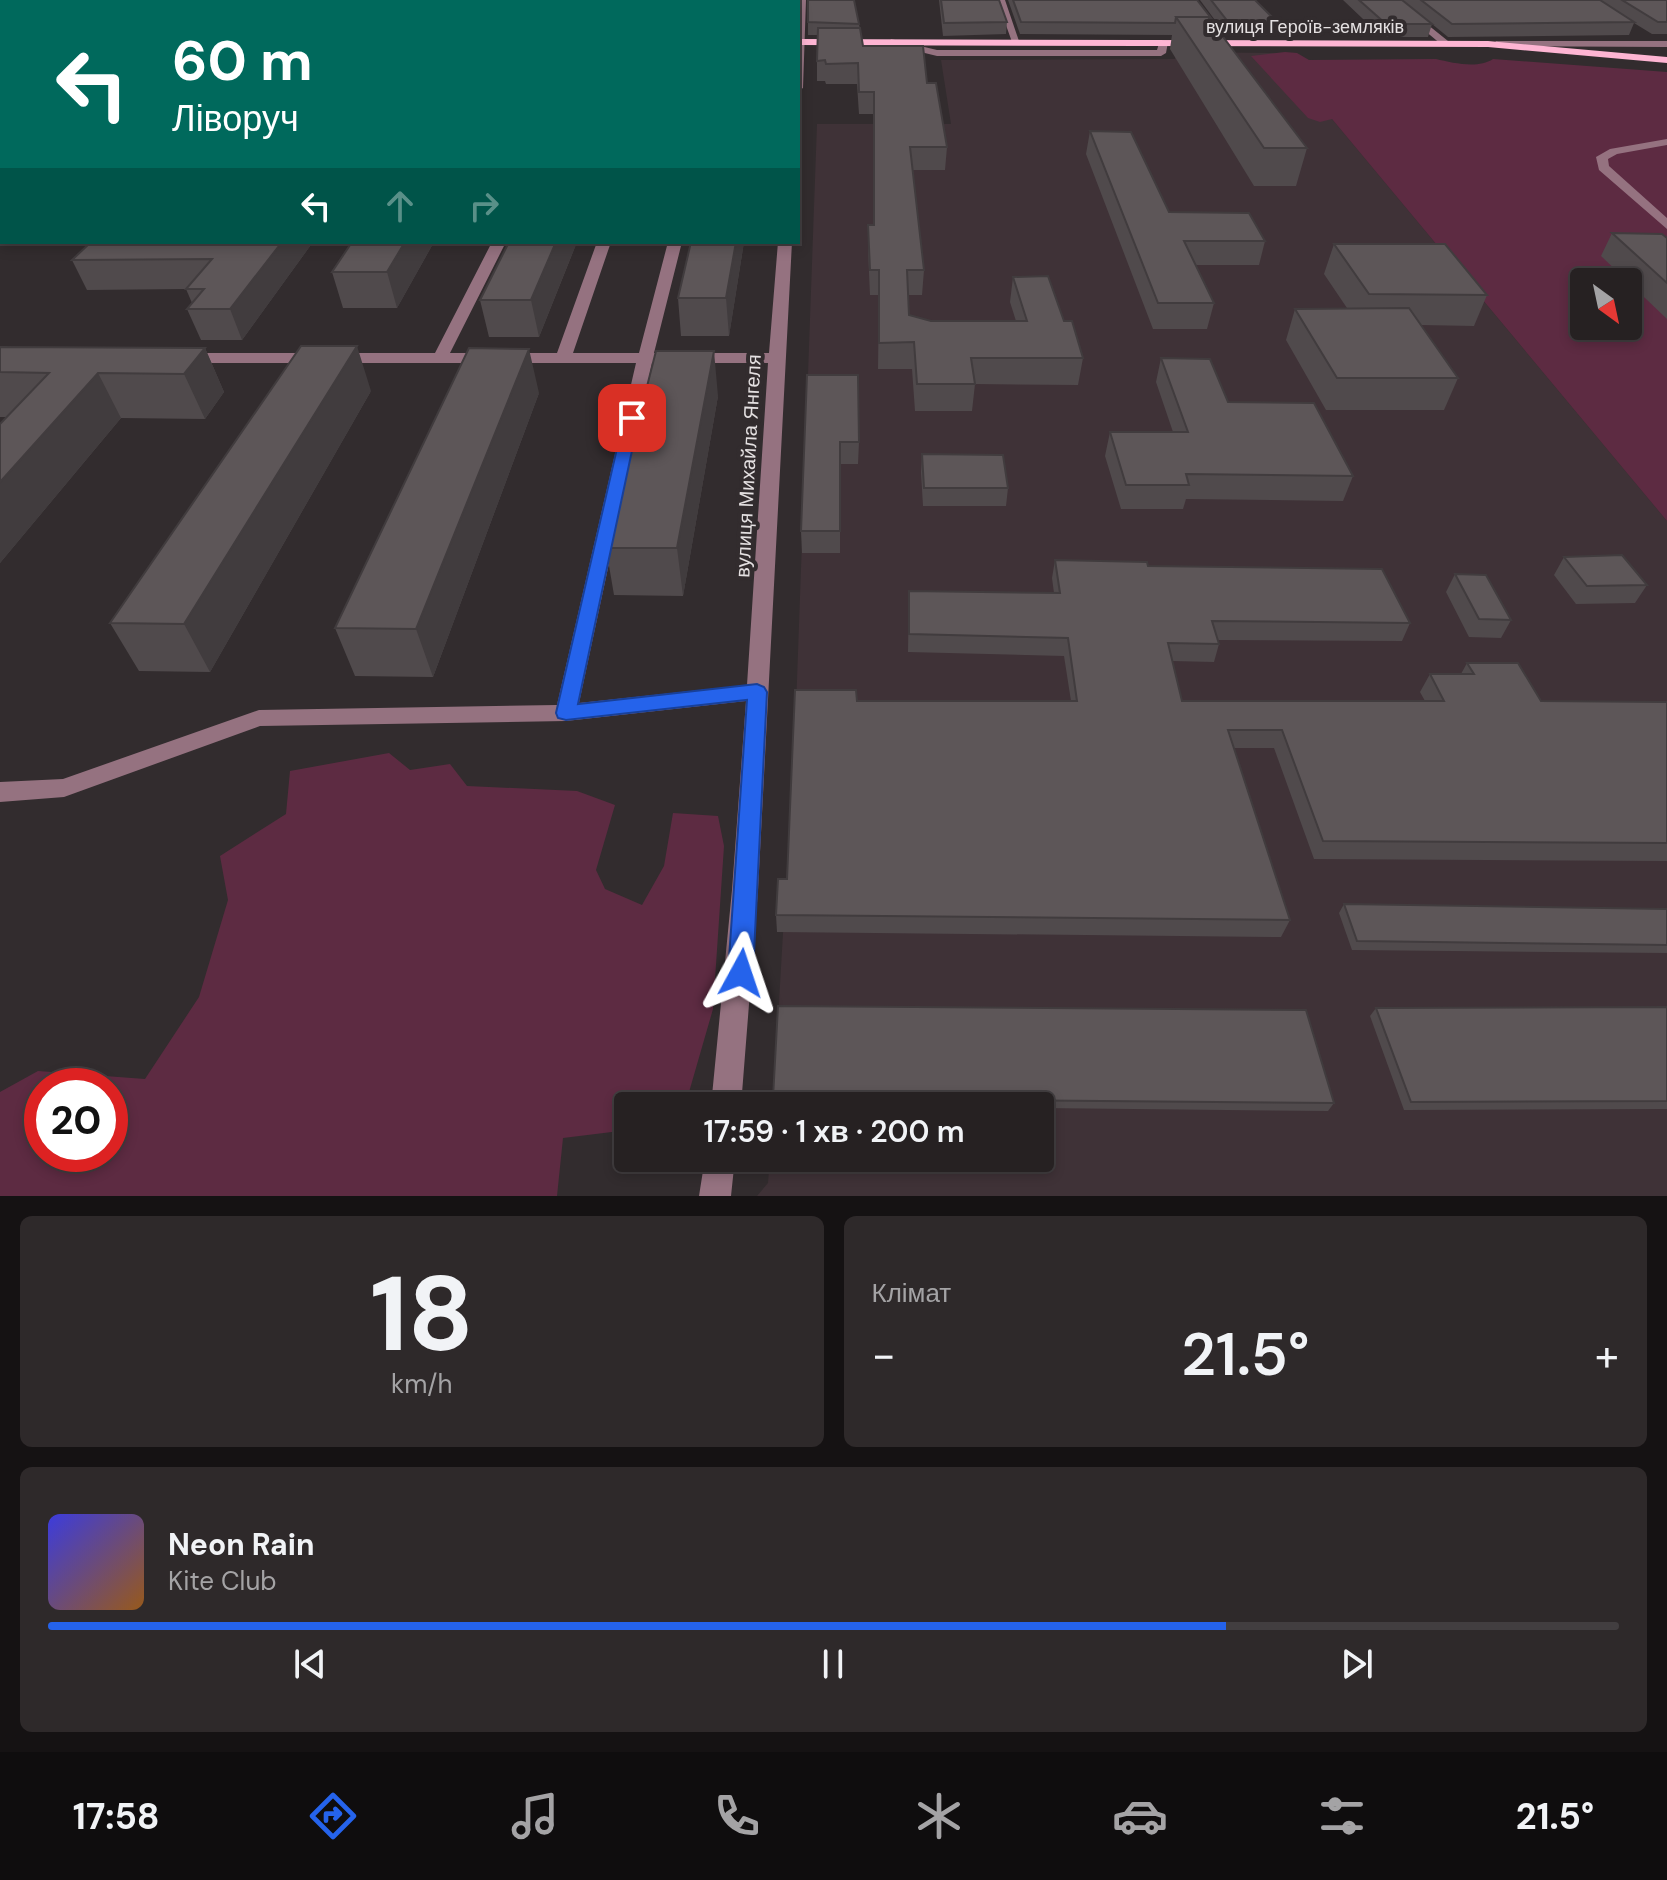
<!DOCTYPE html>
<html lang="uk">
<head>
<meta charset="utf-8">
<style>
  :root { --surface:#262122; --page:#2e292a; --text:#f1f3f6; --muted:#a4a3a5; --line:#423e40; --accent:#2563eb }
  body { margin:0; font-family:"DM Sans",sans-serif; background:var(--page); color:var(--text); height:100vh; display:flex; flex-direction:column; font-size:30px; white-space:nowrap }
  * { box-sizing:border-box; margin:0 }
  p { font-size:26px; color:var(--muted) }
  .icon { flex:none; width:44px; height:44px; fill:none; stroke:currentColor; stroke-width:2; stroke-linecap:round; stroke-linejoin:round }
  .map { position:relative; height:1196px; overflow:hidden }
  .panel { display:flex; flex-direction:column; gap:20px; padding:20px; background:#151213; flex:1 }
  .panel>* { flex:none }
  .banner { position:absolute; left:0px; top:0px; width:800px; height:244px; box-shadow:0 4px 12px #0003,0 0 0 2px var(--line); background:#00695c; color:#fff; overflow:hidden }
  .needle { width:52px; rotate:147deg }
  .buttons { position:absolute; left:1570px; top:268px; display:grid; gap:16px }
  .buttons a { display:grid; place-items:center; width:72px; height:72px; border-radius:8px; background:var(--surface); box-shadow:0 4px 12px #0003,0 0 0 2px var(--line); font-size:40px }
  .speed { position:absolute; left:24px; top:1068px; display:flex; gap:16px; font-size:40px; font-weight:700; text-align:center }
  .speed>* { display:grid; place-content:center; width:104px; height:104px; border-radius:50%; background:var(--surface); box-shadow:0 4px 12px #0003,0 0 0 2px var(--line); line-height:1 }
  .speed .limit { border:12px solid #d22; background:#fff; color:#111 }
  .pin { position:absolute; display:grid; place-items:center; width:68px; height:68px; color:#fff; margin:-34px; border-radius:16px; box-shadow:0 4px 12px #0006 }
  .me { position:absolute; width:88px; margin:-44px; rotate:5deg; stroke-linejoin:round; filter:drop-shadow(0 0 6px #0008) }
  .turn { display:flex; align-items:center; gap:28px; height:168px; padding:0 40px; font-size:36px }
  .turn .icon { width:104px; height:104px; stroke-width:2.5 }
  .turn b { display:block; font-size:56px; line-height:68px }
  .lanes { display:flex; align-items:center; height:76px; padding:0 40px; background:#0003; justify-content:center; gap:40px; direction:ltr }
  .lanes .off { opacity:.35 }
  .big { font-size:60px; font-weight:600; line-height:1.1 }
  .panel .tile { flex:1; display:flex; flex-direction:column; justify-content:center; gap:12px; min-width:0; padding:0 28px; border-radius:12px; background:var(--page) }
  .panel .dial { align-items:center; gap:0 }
  .dial b { font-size:104px; line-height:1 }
  .song { display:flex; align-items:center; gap:24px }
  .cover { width:96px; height:96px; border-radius:12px; background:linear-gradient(135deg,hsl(240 70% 55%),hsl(30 70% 35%)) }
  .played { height:8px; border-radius:4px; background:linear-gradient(90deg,var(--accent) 75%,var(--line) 75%) }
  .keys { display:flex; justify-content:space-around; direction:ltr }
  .heat { display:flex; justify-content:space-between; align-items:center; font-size:44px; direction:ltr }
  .panel .tiles { flex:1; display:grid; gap:20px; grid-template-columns:1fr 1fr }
  .tile:last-child { grid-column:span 2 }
  .trip { position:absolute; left:614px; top:1092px; width:440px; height:80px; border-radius:8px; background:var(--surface); box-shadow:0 4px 12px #0003,0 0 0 2px var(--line); font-weight:600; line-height:80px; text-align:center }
  .menu { display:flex; height:128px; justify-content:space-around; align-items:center; background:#0f0d0e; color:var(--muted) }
  .menu .icon { width:56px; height:56px }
  .menu .selected { color:var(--accent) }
  .menu b { font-size:36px; color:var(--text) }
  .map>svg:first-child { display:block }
</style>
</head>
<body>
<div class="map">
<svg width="1667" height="1196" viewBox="0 0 1667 1196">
  <rect width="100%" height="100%" fill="#322c2e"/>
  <path fill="#3f3237" d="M 1176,52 L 1277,53 L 1667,521 L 1667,1196 L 757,1196 L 768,1183 L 770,1158 L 1040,1158 L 1040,1106 L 773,1106 L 796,708 L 817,124 L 951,124 L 941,60 L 1175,59 Z"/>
  <path fill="#5d2b42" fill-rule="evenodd" d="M 1285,52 L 1297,53 L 1309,60 L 1436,59 C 1453,63 1478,69 1493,59 L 1667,72 L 1667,521 L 1332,119 L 1320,122 L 1308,118 L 1251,56 ZM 1584,282 L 1628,282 L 1628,326 L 1584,326 Z
    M 389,753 L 410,770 L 450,764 L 467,786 L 577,791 L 615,805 L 596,870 L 605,889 L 642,905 L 664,866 L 673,813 L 718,816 L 724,846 L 713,1009 L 685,1106 L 628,1106 L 628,1130 L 563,1138 L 557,1196 L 0,1196 L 0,1092 L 38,1071 L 145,1079 L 199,997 L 228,900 L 220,856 L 286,814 L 290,771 ZM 110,1086 L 110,1154 L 42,1154 L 42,1086 Z"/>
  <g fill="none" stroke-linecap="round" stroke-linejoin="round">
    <path fill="#957280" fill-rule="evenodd" d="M 798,0 L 806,0 L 803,88 L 798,91 Z
      M 997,0 L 1005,0 L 1020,44 L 1012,42 Z
      M 1388,0 L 1397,0 L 1448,41 L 1448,45 L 1442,45 Z
      M 891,39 L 937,50 L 1157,50 L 1160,40 L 1168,42 L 1166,53 L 1161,56 L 937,56 L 888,44 Z
      M 1496,41 L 1667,41 L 1667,47 L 1493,46 Z
      M 1667,139 L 1667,145 L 1617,154 L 1608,159 L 1609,166 L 1667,218 L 1667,229 L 1599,170 L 1596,157 L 1610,149 Z
      M 0,193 L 2,193 L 2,201 L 0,201 Z
      M 492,242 L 506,242 L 450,353 L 557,353 L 597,242 L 611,242 L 573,353 L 639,353 L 668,242 L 682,242 L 654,353 L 769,353 L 778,242 L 792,242 L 758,890 L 741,1106 L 711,1106 L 732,890 L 746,701 L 566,721 L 260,726 L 64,797 L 0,802 L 0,782 L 63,779 L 259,710 L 557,705 L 636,363 L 184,363 L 176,358 L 184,353 L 435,353 ZM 652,363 L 768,363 L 747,685 L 579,703 Z
      M 705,1158 L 735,1158 L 731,1196 L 699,1196 Z"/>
    <path fill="#feb5d3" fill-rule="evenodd" d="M 798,39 L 1488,41 L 1667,57 L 1667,63 L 1488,47 L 798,45 Z"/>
  </g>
  <path fill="#504a4c" d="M 328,0 L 664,0 L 664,2 L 326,2 Z
    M 808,0 L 859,24 L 863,46 L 927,83 L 947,147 L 945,170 L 913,170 L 924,270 L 922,295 L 908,295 L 909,315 L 931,321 L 1016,321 L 1010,302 L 1013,277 L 1064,321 L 1083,358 L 1078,385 L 975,384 L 972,411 L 915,411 L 912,369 L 878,369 L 879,295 L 870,295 L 868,249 L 868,225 L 873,225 L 873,114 L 859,114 L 857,84 L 826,84 L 825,81 L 817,81 L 817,35 L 808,35 Z
    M 939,0 L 999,0 L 1007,22 L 1006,34 L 943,36 Z
    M 1008,0 L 1197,0 L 1215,23 L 1214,25 L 1307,148 L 1296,186 L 1254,186 L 1170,49 L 1172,35 L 1020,34 Z
    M 1200,0 L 1255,0 L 1278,23 L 1275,35 L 1226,35 Z
    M 1343,0 L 1667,0 L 1667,34 L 1652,34 L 1634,23 L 1629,35 L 1448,37 L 1432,24 L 1428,37 L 1382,37 Z
    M 2,87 L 2,144 L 0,144 L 0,89 Z
    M 1090,131 L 1169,212 L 1265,241 L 1259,265 L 1196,265 L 1214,303 L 1207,329 L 1153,329 L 1086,154 Z
    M 1612,233 L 1667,238 L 1667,319 L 1601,256 Z
    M 313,242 L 242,340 L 201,340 L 187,309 L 192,303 L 186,289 L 87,290 L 72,260 Z
    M 434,242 L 397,308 L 343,308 L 332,272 Z
    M 509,242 L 577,242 L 539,337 L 489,337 L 480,300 Z
    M 691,242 L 744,242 L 729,336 L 681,336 L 678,298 Z
    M 1334,244 L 1487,295 L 1474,326 L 1421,325 L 1458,378 L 1444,410 L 1326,410 L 1286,340 L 1295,309 L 1347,308 L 1324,274 Z
    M 0,347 L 205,348 L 224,392 L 205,419 L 121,418 L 0,563 L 0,424 L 6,417 L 0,417 Z
    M 1161,358 L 1228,402 L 1353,476 L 1343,501 L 1186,499 L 1183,509 L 1121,509 L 1105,456 L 1110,432 L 1173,432 L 1156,382 Z
    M 807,375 L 859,442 L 858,464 L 840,464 L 840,553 L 802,553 L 801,531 Z
    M 371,391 L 210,672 L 139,671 L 110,623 Z
    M 539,393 L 433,677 L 355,676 L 335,628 Z
    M 718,396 L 683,596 L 614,595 L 606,548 Z
    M 922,454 L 1008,488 L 1006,506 L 923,506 L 921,472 Z
    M 1564,557 L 1647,585 L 1635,603 L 1576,604 L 1554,575 Z
    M 1055,560 L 1148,566 L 1410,623 L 1402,641 L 1218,640 L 1219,644 L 1214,662 L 1172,661 L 1182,701 L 1425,701 L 1420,692 L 1430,674 L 1461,674 L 1467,663 L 1541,701 L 1667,702 L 1667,861 L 1314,859 L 1274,748 L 1234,748 L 1290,920 L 1281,937 L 777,932 L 776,915 L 787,879 L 857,701 L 1071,701 L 1064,656 L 908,652 L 909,591 L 1054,593 L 1052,578 Z
    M 1455,574 L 1511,620 L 1501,638 L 1469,637 L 1446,592 Z
    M 1344,904 L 1667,909 L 1667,953 L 1352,950 L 1339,913 Z
    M 1667,1007 L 1667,1109 L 1404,1110 L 1370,1016 L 1376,1008 Z
    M 773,1098 L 1334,1103 L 1328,1111 L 1040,1108 L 1040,1106 L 773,1106 Z"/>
  <path fill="#413c3e" d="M 231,0 L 254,0 L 251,2 L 228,2 Z
    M 562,0 L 575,0 L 576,2 L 561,2 Z
    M 2,42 L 2,61 L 0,63 L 0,43 Z
    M 282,242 L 313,242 L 242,340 L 230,309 Z
    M 405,242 L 434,242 L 397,308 L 387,272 Z
    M 556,242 L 577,242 L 539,337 L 531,300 Z
    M 736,242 L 744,242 L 729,336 L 726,298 Z
    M 357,346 L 371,391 L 210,672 L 184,624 Z
    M 205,348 L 224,392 L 205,419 L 184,374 Z
    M 529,349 L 539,393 L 433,677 L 416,629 Z
    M 714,351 L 718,396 L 683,596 L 677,548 Z
    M 98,373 L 121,418 L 0,563 L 0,482 Z"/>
  <path fill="#5d5658" stroke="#413c3e" stroke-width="2" d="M 0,0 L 231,0 L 228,2 L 2,2 L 2,42 L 0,43 Z
    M 328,0 L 562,0 L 561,2 L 326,2 Z
    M 619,0 L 654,0 L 653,2 L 618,2 Z
    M 763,0 L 795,0 L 795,2 L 762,2 Z
    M 808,0 L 854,0 L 859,24 L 808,22 Z
    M 941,0 L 999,0 L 1007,22 L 944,23 Z
    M 1013,0 L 1197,0 L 1215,23 L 1213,23 L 1208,17 L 1176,17 L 1175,23 L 1021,22 Z
    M 1211,0 L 1255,0 L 1278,23 L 1229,23 Z
    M 1359,0 L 1402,0 L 1432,24 L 1386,24 Z
    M 1421,0 L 1600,0 L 1634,22 L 1452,24 Z
    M 1622,0 L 1667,0 L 1667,22 L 1658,22 Z
    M 1176,17 L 1208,17 L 1307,148 L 1264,148 Z
    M 818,28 L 860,28 L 863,46 L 923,46 L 927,83 L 936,83 L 947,147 L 910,147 L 924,270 L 907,270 L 909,315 L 931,321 L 1027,321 L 1013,277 L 1048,276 L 1064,321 L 1072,321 L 1083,358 L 971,358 L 975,384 L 917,384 L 914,342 L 879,343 L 879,270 L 870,270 L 868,225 L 874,225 L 874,92 L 859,92 L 858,63 L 826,64 L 825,60 L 817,61 Z
    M 2,87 L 2,127 L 0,127 L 0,89 Z
    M 1090,131 L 1131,132 L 1169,212 L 1249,213 L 1265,241 L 1184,241 L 1214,303 L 1158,303 Z
    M 1612,233 L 1662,234 L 1667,238 L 1667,283 Z
    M 91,242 L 282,242 L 230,309 L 187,309 L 204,289 L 186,289 L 212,259 L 72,260 Z
    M 352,242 L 405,242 L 387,272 L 332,272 Z
    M 509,242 L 556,242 L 531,300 L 480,300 Z
    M 691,242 L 736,242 L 726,298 L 678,298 Z
    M 1334,244 L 1445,244 L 1487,295 L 1369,294 Z
    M 1409,308 L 1458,378 L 1337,378 L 1295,309 Z
    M 301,346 L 357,346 L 184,624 L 110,623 Z
    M 0,347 L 205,348 L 184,374 L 98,373 L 0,482 L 0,424 L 49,373 L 0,372 Z
    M 469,348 L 529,349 L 416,629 L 335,628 Z
    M 656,351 L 714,351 L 677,548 L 606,548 Z
    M 1161,358 L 1210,359 L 1228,402 L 1314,403 L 1353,476 L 1186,474 L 1189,485 L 1126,485 L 1110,432 L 1188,432 Z
    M 807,375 L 858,375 L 859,442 L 840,442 L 840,531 L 801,531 Z
    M 922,454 L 1003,455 L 1008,488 L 924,488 Z
    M 1622,555 L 1647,585 L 1587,586 L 1564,557 Z
    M 1055,560 L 1147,562 L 1148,566 L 1382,569 L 1410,623 L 1212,621 L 1219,644 L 1168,643 L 1182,701 L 1444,701 L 1430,674 L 1474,674 L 1467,663 L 1518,663 L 1541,701 L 1667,702 L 1667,843 L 1323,841 L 1282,730 L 1228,730 L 1290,920 L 776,915 L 778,879 L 787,879 L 795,690 L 856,690 L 857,701 L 1077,701 L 1068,638 L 909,634 L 909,591 L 1060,593 Z
    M 1455,574 L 1486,575 L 1511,620 L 1479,619 Z
    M 1344,904 L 1667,909 L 1667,945 L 1357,941 Z
    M 778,1006 L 1306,1010 L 1334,1103 L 773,1098 Z
    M 1667,1007 L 1667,1101 L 1411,1102 L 1376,1008 Z"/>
  <path fill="#2563eb" stroke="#184099" stroke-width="2" d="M 632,413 L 639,418 L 578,704 L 757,684 L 764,687 L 767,692 L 753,973 L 749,981 L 741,985 L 732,981 L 728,973 L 747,700 L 566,720 L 558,718 L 556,713 L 624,418 Z"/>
  <g text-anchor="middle" stroke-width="8" stroke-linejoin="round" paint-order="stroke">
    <g font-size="18" fill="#e4e0e1" stroke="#322c2e">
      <text x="1305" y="33">вулиця Героїв-земляків</text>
    </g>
    <g font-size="20" fill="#e4e0e1" stroke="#322c2e">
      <text transform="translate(748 466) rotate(-87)" y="7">вулиця Михайла Янгеля</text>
    </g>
  </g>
</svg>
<div class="buttons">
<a><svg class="needle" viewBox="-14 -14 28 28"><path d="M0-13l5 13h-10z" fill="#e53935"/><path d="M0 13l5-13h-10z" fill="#a4a3a5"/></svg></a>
</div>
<div class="speed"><div class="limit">20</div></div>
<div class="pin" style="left:632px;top:418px;background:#d93025"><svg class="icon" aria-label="arrive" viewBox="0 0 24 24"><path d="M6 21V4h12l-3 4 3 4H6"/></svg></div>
<svg class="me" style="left:741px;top:973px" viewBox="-20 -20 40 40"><path d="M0-17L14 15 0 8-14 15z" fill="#2563eb" stroke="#fff" stroke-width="4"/></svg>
<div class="trip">17:59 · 1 хв · 200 m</div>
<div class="banner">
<div class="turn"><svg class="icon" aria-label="left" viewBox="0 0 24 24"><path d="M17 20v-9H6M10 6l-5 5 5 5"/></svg><div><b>60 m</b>Ліворуч</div></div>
<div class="lanes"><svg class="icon" aria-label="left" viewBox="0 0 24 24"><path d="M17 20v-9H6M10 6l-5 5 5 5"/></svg><svg class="icon off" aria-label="ahead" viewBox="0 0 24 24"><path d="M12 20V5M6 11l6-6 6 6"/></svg><svg class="icon off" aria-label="right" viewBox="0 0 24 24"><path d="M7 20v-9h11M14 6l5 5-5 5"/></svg></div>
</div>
</div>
<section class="panel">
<div class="tiles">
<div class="tile dial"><b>18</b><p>km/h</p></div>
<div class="tile"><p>Клімат</p>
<div class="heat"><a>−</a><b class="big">21.5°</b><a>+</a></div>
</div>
<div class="tile">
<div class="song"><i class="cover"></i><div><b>Neon Rain</b><p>Kite Club</p></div></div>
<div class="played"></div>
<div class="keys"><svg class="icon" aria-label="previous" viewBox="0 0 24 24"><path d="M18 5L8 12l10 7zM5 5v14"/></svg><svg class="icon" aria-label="pause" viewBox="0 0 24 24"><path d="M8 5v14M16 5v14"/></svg><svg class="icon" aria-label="next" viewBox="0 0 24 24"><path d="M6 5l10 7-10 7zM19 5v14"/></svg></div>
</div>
</div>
</section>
<nav class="menu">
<b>17:58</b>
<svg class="icon selected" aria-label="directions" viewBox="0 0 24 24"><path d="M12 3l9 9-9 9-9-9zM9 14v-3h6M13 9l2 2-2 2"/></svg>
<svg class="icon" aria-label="music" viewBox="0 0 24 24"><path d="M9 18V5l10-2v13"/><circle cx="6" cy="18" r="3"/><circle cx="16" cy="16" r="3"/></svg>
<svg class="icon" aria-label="phone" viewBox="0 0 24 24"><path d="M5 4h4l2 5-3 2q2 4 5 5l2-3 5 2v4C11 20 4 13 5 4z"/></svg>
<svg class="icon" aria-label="climate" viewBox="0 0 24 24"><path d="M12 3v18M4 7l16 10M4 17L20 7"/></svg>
<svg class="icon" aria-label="car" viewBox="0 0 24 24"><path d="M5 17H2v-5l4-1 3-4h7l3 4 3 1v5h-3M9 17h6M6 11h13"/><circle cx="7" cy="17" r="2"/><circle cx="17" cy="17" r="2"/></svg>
<svg class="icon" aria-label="filters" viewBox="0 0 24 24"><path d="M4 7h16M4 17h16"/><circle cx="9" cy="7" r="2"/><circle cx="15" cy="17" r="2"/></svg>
<b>21.5°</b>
</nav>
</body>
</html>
